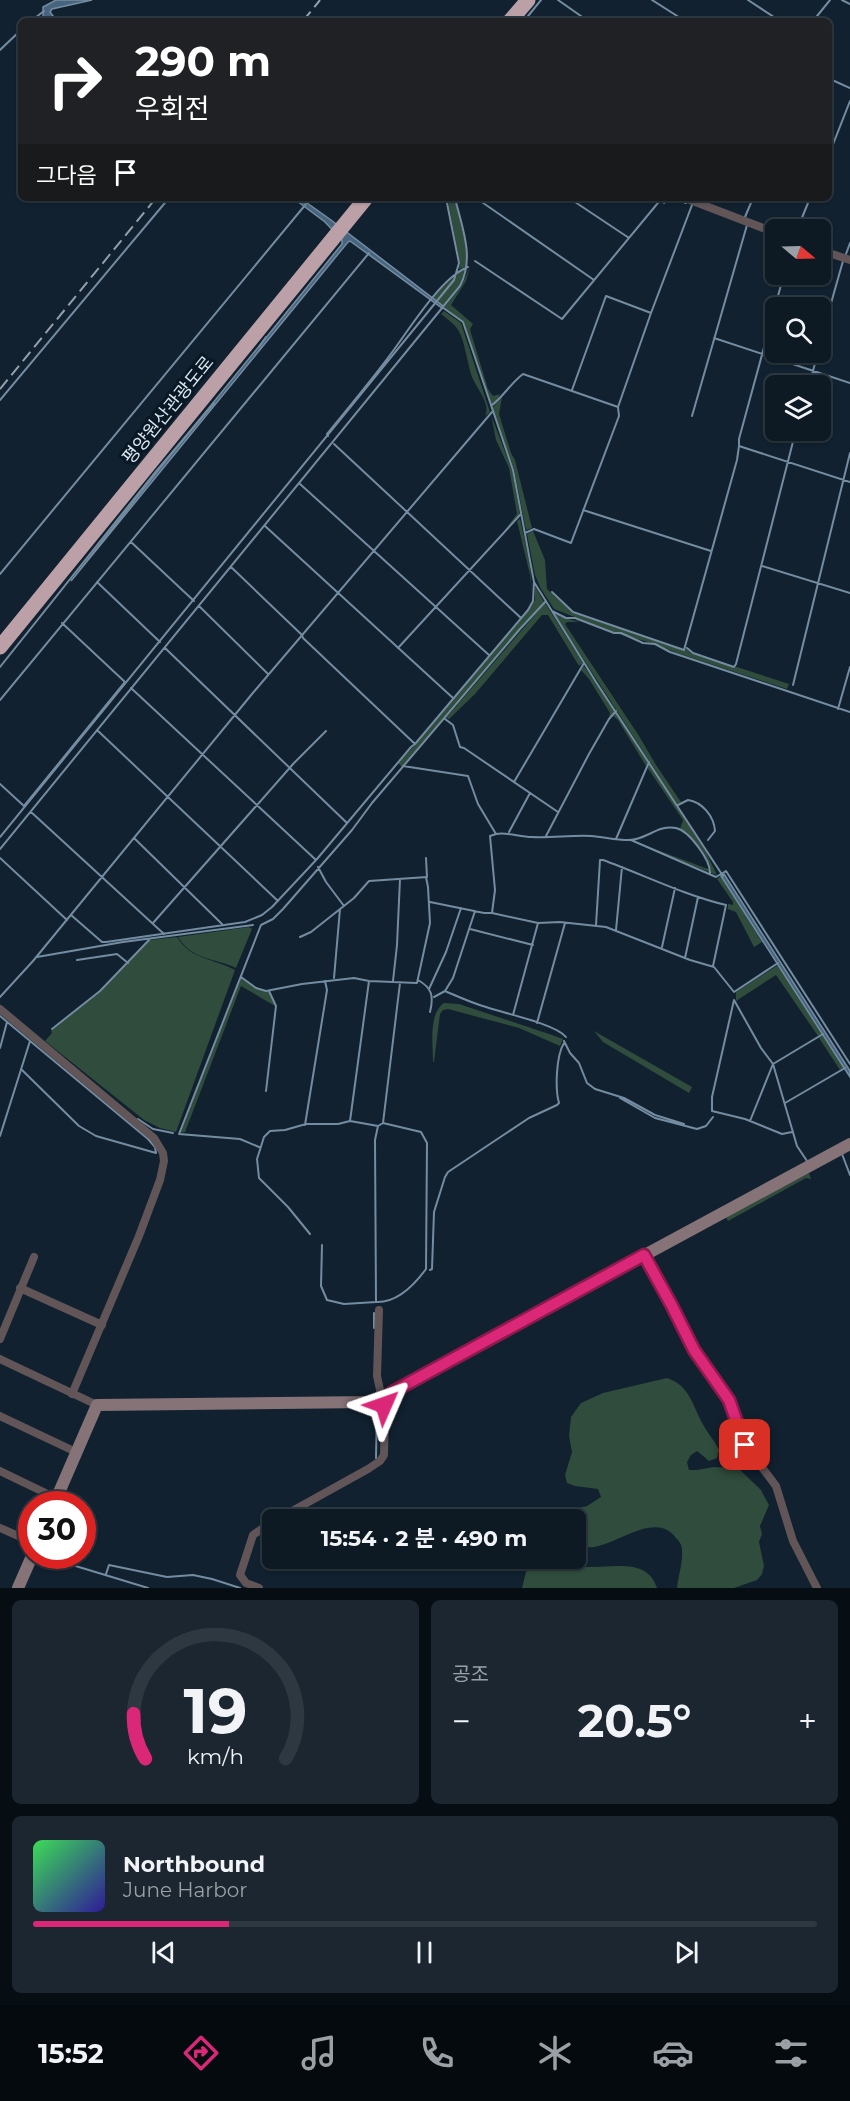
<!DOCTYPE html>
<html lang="ko">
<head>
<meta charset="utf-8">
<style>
  :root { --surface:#0d1923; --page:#1b2630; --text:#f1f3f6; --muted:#9aa0a6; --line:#2d3841; --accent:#db2777 }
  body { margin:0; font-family:Montserrat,"Noto Sans KR",sans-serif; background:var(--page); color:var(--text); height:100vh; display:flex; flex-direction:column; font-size:22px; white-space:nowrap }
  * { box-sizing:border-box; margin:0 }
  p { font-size:20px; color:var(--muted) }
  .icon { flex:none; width:33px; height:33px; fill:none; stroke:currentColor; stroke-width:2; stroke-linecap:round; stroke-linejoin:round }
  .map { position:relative; height:1588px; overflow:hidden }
  .drawer { display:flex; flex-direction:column; gap:12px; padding:12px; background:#070e13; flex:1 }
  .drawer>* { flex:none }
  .guide { position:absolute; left:18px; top:18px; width:814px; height:183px; border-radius:9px; box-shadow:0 2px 4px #0004,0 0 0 2px var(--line); background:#202124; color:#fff; overflow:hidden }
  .needle { width:39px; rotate:109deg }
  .tools { position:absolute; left:765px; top:219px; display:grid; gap:12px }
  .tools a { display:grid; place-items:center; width:66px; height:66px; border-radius:9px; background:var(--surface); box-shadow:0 2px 4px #0004,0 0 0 2px var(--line); font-size:30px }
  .speed { position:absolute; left:18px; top:1491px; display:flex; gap:12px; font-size:30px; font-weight:700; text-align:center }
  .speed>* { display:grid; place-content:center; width:78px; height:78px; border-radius:50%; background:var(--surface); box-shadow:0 2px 4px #0004,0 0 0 2px var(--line); line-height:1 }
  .speed .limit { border:9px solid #d22; background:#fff; color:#111 }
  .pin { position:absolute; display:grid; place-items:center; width:51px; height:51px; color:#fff; margin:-26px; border-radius:12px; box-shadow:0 3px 9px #0006 }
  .me { position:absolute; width:66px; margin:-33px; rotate:47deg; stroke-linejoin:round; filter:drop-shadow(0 0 4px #0008) }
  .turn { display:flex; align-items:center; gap:21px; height:126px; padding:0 18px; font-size:27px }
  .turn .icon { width:78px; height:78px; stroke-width:2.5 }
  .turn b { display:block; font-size:42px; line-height:51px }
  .then { display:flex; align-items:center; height:57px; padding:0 18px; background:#0003; gap:12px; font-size:22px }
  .big { font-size:45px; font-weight:700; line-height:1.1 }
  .drawer .card { flex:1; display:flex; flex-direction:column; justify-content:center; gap:9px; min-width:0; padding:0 21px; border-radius:9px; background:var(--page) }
  .drawer .dial { align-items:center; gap:0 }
  .dial svg { height:156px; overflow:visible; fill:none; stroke:var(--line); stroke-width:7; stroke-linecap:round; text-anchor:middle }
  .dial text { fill:var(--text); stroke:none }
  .song { display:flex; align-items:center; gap:18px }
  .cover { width:72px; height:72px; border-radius:9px; background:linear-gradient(135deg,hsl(130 70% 55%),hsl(250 70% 35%)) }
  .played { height:6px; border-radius:3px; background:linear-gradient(90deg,var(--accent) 25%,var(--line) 25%) }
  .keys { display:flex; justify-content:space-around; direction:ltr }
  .heat { display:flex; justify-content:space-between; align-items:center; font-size:33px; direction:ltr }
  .drawer .tiles { flex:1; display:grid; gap:12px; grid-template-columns:1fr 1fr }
  .card:last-child { grid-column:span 2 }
  .trip { position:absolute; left:262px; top:1509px; width:324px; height:60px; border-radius:9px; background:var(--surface); box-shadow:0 2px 4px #0004,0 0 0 2px var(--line); font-weight:700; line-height:60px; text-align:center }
  .menu { display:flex; height:96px; justify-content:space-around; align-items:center; background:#050a0e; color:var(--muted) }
  .menu .icon { width:42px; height:42px }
  .menu .active { color:var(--accent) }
  .menu b { font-size:27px; color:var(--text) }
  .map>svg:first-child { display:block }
</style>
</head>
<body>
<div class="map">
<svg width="850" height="1588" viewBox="0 0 850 1588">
  <rect width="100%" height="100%" fill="#11212f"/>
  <path fill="#2f4c3c" d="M 455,200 L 467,250 L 467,266 L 459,269 L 460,264 L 448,201 Z
    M 470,267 L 466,281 L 451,305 L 473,324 L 470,329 L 471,333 L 488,389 L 493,396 L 500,394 L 497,400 L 491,405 L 464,323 L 444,308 L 461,287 Z
    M 467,268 L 460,286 L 443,306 L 438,302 L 440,298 L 437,301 L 432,298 L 452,279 L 457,271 L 454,280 L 459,271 Z
    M 444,311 L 461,323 L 490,412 L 485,416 C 491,404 477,389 472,377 C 467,363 465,338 456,327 C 452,322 446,318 441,314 Z
    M 502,397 L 499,414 L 511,453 L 515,460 L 532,528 L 526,530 L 514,469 L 492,408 Z
    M 491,415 L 512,470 L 520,514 L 504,531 L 517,514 L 509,468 L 496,440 Z
    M 520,519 L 530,565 L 532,595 L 530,575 L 517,521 Z
    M 533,531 L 545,560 L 547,589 L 573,613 L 682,650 L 686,649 L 691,653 L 731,667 L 737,667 L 789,684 L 787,689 L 677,653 L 655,644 L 615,633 L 554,609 L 541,589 L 535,575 L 527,534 Z
    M 535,586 L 544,602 L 402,767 L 398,763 L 416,744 L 528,611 L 535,600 Z
    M 545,603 L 583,663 L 579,666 L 548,615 L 542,615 L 475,694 L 449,719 L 446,718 Z
    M 553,612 L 561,617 L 579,622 L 567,622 L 565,624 L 639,736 L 656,765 L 681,802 L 677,804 Z
    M 584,666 L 615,711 L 609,717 L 610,713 L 589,679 L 581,670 Z
    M 616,712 L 648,762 L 646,766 L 618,720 L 613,716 Z
    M 649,763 L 706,852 L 717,875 L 711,873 C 710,855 694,839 680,829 L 683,820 L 647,767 Z
    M 633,841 L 708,869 L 709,866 L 709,872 Z
    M 721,876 L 762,942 L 754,947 L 736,912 L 728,909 L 728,904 L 733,905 L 733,902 L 717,879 Z
    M 249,927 L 252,929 L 236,968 C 213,957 193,961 178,937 Z
    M 177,937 C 191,960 213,958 235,970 L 176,1132 L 160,1128 L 144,1120 L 45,1041 L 52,1033 L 51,1031 L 100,992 L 150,940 Z
    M 778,965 L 822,1034 L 818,1036 L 776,975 L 736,1001 L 736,992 Z
    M 241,978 L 255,988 L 269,992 L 275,1006 L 241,986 L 185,1132 L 180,1133 Z
    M 444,1003 L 459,1004 L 552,1035 L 563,1039 L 560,1046 L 519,1028 L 448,1009 L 443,1010 L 440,1014 L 434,1062 L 433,1062 C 433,1045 428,1014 444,1003 Z
    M 594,1031 L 692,1087 L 689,1093 L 603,1042 Z
    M 823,1035 L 844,1068 L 840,1070 L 819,1038 Z
    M 809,1173 L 811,1179 L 806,1178 L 728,1221 L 726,1217 Z
    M 667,1378 C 691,1386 692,1406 704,1426 C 708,1434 715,1441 719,1450 L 717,1458 L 709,1461 L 697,1451 L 691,1455 L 687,1462 L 689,1470 L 697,1470 L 714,1467 L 738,1468 L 761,1490 L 769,1505 L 760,1526 L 762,1534 L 759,1542 L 764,1566 L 762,1574 L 757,1580 L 734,1588 L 677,1588 C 678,1576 683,1563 682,1551 C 682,1545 680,1542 676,1538 C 656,1511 620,1543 594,1547 C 588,1548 582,1546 576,1544 L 576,1520 L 558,1519 L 563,1512 L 587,1506 L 601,1497 L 598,1489 L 575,1486 L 567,1483 L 565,1475 L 572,1452 L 569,1436 L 571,1417 L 581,1403 L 603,1393 Z
    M 536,1559 C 544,1558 553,1557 560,1558 C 569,1560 577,1566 587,1567 C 610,1568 648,1557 657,1588 L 522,1588 L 526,1572 Z"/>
  <path fill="#48657f" stroke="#748ca1" stroke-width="1.5" d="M 56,0 L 92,0 L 52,9 L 50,12 L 57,21 L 49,21 L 43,16 L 43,7 Z
    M 293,198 L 300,198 L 331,220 L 443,306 L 442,308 L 350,241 L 348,242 L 71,581 L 156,473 L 342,244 L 342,240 L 325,222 Z
    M 724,874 L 850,1071 L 850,1077 L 721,876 Z"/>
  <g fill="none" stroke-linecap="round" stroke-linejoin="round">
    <path stroke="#748ca1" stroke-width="2" d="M 558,0 L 588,21
      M 652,0 L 685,21
      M 748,0 L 780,21
      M 842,0 L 850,4
      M 31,21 L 44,11
      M 524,21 L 541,0
      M 813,21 L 830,0
      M 0,50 L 21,30
      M 830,79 L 850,88
      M 830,152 L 850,101
      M 476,198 L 594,280
      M 569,198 L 629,238
      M 660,198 L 664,203 L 670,198
      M 673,198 L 686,203
      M 745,217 L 753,198
      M 797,230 L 810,198
      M 846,254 L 850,243
      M 475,261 L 562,319 L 662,198
      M 442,307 L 463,322 L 513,470 L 534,582 L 596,682 L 723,876
      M 714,338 L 850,383
      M 820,342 L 843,261
      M 259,347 L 266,337
      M 809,386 L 818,352
      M 572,390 L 606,296 L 651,313 L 692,205
      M 0,400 L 169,198
      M 491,406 C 503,397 511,383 523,374 L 618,407 L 651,313
      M 692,416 L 747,225
      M 328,436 L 327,434 C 348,408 370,382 390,355 C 409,330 441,277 468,267
      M 334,444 L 521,618
      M 739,446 L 739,439 L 784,274
      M 300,484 L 489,655
      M 583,510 L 711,551
      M 265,526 L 453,698
      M 525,533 L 534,529 L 571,543 L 619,416 L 618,407
      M 131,542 L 194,601
      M 762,566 L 850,593
      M 231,567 L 302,635 L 303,638 L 415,744
      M 0,574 L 306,204
      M 97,582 L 160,642
      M 552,592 L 573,612 L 684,650 L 737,460 L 739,446 L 850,482
      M 199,606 L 268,674
      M 552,611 L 566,618 L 575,618 L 614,633 L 621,633 L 643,643 L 655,644 L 670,652 L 850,712
      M 165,648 L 347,823
      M 398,648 L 520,515
      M 687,648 L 693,653 L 731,666 L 734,667 L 736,664 L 796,430
      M 0,667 L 153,475 L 214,403
      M 793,685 L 850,453
      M 131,688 L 316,860
      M 0,700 L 369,253
      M 838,709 L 850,667
      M 445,719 L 453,725 L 460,747 L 464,748 L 558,812
      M 97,730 L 278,901
      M 403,766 L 468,776 L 478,804 L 496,834 C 509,832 519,837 532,837 C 551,838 572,835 591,836 C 604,837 616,840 628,840 C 645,841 658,824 676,828 C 689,831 711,860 710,874
      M 514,782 L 584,663
      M 0,784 L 24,806 L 125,682 L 62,623
      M 678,805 L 688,800 C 702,802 714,816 715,831 L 708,840
      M 31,812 L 164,934
      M 509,832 L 530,793
      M 546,836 L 589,754 L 609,719 L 616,711
      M 0,837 L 454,280 L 459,263 L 446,198
      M 134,838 L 222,924
      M 616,839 L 649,762
      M 631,840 L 716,877 L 726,871 L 850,1064
      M 0,849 L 460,286 C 475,257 462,228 455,198
      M 0,858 L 67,920
      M 318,867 L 326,882 L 344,906
      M 430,902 L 484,913 L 492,913 L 495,890 L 490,836 L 496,834
      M 492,913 L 538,923 L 560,922 L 606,927 L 690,960 L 714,967 L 734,992 L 778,963
      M 71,915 L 102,942 L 106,942 L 245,922 L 262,915 L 272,907 L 317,859 L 411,747 L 415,744 L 528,610 L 533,601 L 534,582
      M 153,923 L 294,763 L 326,731
      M 596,925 L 600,860 L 603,860 C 644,875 684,895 726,905 L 713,966
      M 470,929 L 533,945
      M 616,930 L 622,867
      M 300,937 L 311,932 L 354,898 L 369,881 L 427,877 L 426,858
      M 662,947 L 675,888
      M 37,957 L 123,942 L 253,925
      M 685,958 L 698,897
      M 77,960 L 117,954 L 128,963
      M 241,977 L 256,988 L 266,991 L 302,984 L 354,978 L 369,981 L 417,983 L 430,923 L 428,887 L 426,877
      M 334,978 L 340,909
      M 418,980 C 432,988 434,996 430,1012
      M 393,981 L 397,945 L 400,879
      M 429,989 L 446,952 L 461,908
      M 445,991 C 459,997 472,1003 486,1007 C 503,1013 556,1024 566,1037
      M 0,997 L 33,961 L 252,694 L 492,412
      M 434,997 L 445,991 L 453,978 L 475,911
      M 513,1015 L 538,923
      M 0,1016 L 148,1139 L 155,1147 L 156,1153 L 96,1136 L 79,1126 L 21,1069
      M 537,1023 L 565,923
      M 52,1029 L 100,991 L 150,939
      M 564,1041 L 570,1053 L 579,1063 L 587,1083 L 595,1089 L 624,1098 L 655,1115 L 684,1124
      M 0,1048 L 7,1022
      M 266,1091 L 276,1006 L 269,991
      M 620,1098 L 655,1118 L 697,1129 L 706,1126 L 713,1117
      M 785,1103 L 845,1068
      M 138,1119 L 153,1129 L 173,1133
      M 350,1121 L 369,981
      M 750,1121 L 773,1064 L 823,1034
      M 383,1123 L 400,983
      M 305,1125 L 327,990 L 325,981
      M 792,1132 L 782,1134 L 745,1119 L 712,1111 L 712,1097 L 734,1000 L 761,1048 L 773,1064 L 797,1146 L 807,1161
      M 0,1136 L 30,1041
      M 259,1147 L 240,1139 L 179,1134 L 261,925 L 273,919 L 283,909 L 352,830 L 372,803 L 520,629 L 546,601
      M 842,1154 L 850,1175
      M 310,1234 L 288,1207 L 259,1178 L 257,1159 L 264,1137 L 270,1131 L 285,1130 L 306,1124 L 338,1124 L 350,1121 L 378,1126 L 383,1123 L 421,1132 L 427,1143 L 426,1269 C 415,1284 397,1303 376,1302 L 375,1140 L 378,1126
      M 322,1245 L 321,1286 L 327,1300 L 344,1304 L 376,1302
      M 430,1270 L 432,1269 L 434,1212 L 445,1177 L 448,1172 L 529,1118 L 557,1105 L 559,1103 C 555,1089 556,1056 564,1043
      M 374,1313 L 374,1328
      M 376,1458 L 377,1405
      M 69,1564 L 148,1588
      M 106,1574 L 109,1565 L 167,1577 L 193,1575 L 212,1579 L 240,1588"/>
    <path stroke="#615558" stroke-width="8" d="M 685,198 L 776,233
      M 820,250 L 850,260
      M 0,1009 L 154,1138 L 163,1153 L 164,1161 L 160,1180 L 139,1236 L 72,1394
      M 643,1255 L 672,1306 L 694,1350 L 729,1400 L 745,1445 L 776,1486 L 793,1541 L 817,1588
      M 20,1288 L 102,1325
      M 0,1339 L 34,1257
      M 0,1359 L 97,1405
      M 0,1416 L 76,1452
      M 0,1471 L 56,1498
      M 276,1520 L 368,1469 L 380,1461 L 384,1455 L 385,1413 L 377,1376 L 379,1310
      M 0,1528 L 32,1542
      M 259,1588 L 246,1583 L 240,1575 L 253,1535 L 273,1521"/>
    <path stroke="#867378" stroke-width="12" d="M 54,1504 L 97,1405 L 371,1402 L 382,1399 L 543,1310 L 850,1144
      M 18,1588 L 32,1556"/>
    <path stroke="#bca0a7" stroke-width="15" d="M 510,21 L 528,0
      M 0,647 L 366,198"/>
    <path stroke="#94a0ab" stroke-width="2" stroke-dasharray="12 6" stroke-linecap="butt" d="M 303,21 L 320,0
      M 0,389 L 156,198"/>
  </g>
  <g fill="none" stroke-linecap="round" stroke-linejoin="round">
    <defs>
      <path id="route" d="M 384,1405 L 382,1400 L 394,1391 L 644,1255 L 672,1306 L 694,1350 L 729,1400 L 745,1445"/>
    </defs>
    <use href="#route" stroke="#8e194d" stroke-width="15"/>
    <use href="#route" stroke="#db2777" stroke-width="10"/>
  </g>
  <g text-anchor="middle" stroke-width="6" stroke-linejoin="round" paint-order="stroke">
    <g font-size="18" fill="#dce6f0" stroke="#081825">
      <text transform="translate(168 410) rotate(-51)" y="6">평양원산관광도로</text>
    </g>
  </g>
</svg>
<div class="tools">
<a><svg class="needle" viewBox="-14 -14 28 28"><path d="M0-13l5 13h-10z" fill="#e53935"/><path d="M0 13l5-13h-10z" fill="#9aa0a6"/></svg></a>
<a><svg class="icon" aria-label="search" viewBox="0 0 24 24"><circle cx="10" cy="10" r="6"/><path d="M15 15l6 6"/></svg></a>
<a><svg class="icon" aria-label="layers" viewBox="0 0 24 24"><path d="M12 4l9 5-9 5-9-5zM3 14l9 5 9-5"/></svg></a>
</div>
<div class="speed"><div class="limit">30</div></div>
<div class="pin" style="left:745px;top:1445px;background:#d93025"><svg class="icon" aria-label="arrive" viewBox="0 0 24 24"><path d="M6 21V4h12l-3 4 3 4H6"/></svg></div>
<svg class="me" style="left:384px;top:1405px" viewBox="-20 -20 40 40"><path d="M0-17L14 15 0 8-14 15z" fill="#db2777" stroke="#fff" stroke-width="4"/></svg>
<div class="trip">15:54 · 2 분 · 490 m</div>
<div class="guide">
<div class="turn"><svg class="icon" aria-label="right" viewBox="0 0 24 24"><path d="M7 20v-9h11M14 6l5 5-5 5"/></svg><div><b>290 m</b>우회전</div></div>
<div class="then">그다음<svg class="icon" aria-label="arrive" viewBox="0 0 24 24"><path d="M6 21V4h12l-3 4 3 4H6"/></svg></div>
</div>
</div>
<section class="drawer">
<div class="tiles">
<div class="card dial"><svg viewBox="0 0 100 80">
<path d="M14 69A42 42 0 1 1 86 69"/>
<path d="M14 69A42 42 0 0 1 8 46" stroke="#db2777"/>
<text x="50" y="56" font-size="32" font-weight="700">19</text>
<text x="50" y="72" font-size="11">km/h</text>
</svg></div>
<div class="card"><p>공조</p>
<div class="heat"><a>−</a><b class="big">20.5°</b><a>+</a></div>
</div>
<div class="card">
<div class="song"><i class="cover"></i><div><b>Northbound</b><p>June Harbor</p></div></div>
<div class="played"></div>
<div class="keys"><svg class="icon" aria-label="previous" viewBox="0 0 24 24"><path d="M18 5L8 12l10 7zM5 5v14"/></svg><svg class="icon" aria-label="pause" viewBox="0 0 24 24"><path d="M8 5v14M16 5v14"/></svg><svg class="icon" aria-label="next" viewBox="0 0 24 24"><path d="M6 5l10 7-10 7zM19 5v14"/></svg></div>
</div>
</div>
</section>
<nav class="menu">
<b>15:52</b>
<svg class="icon active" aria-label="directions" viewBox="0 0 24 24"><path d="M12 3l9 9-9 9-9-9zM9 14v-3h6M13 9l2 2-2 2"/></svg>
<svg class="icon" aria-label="music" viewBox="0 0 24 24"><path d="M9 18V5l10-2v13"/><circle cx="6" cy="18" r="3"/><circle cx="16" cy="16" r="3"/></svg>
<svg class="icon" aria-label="phone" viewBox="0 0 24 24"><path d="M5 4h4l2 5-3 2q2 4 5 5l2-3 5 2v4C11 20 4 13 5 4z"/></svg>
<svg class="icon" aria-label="climate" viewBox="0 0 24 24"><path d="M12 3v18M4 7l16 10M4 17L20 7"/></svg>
<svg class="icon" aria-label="car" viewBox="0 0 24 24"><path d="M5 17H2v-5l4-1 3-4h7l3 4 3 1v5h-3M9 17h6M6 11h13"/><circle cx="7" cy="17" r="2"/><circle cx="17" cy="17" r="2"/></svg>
<svg class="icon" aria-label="filters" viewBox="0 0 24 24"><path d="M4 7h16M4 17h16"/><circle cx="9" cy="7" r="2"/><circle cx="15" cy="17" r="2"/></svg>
</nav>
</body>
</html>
